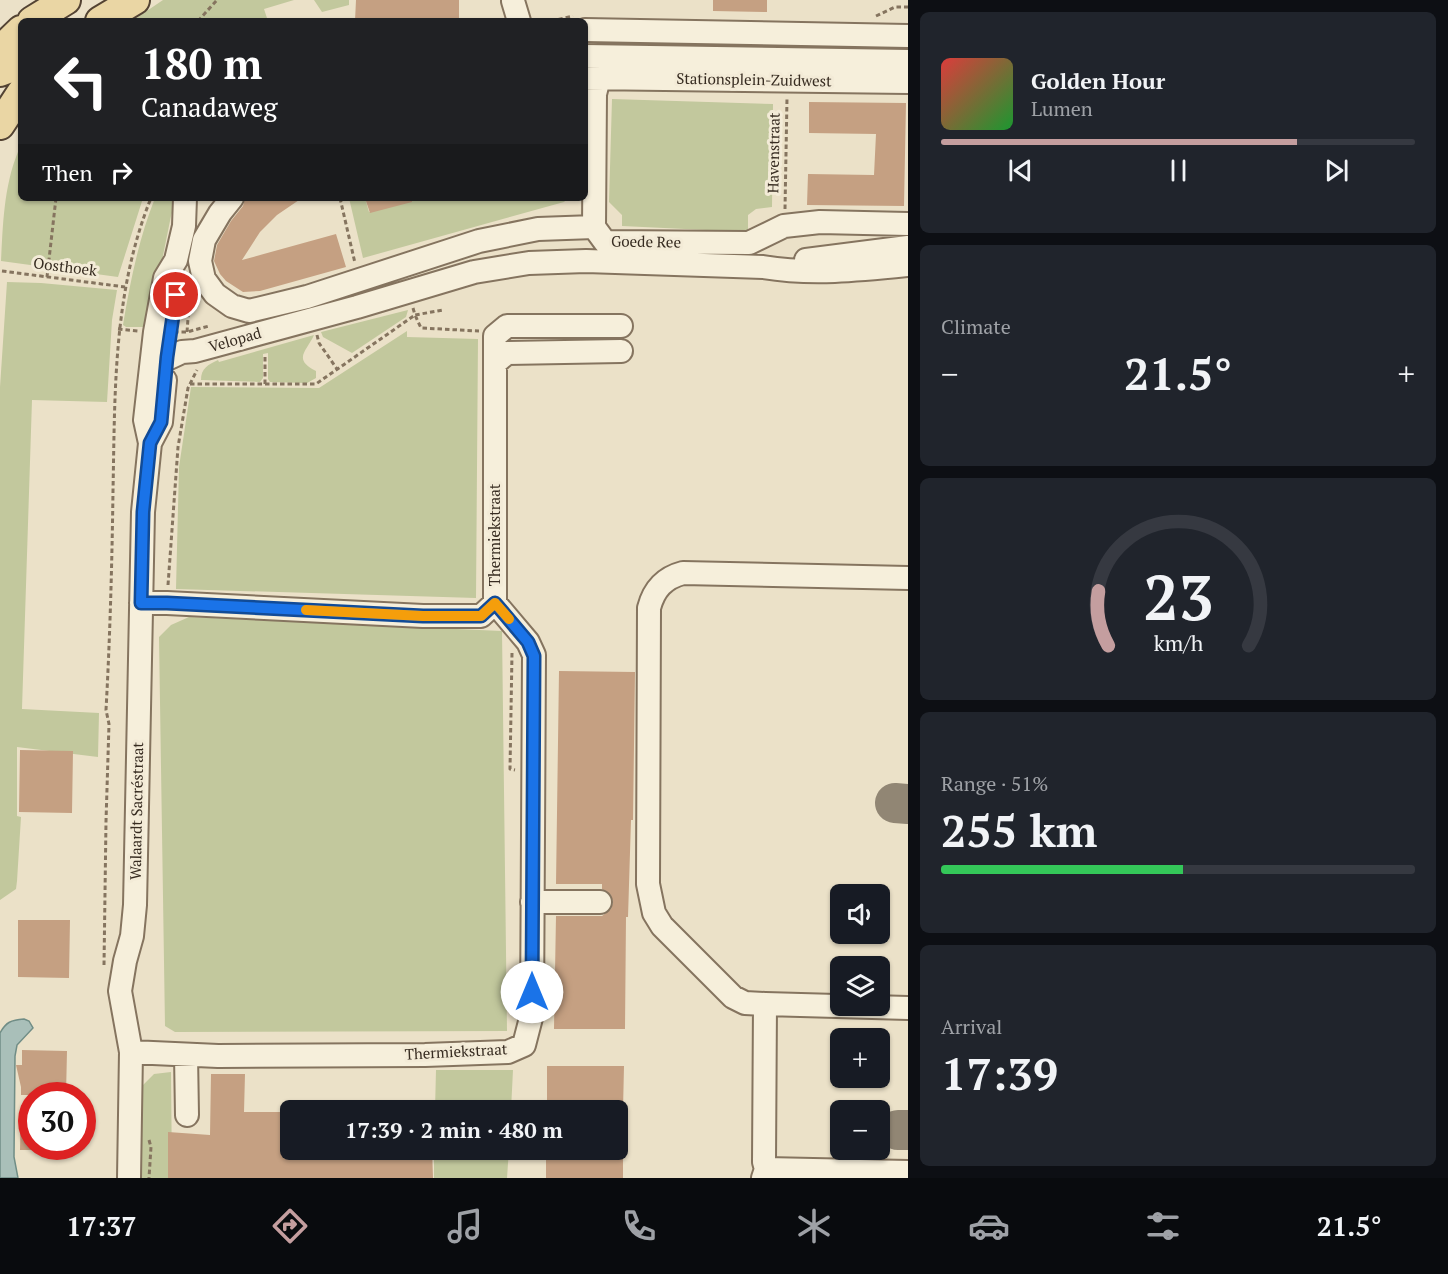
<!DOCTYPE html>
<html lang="en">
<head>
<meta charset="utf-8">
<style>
  :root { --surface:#171b24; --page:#20242c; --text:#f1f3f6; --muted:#9ea1a6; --line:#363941; --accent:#c49e9f }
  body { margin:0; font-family:"PT Serif",serif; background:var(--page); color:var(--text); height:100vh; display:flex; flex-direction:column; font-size:22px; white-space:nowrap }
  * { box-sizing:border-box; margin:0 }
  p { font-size:20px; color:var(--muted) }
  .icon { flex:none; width:33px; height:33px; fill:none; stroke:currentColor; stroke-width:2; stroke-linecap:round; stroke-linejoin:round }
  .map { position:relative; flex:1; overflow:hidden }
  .side { display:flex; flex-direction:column; gap:12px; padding:12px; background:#0d0f14; width:540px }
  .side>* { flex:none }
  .top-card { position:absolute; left:18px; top:18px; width:570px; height:183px; border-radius:9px; box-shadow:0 2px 4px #0004; background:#202124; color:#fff; overflow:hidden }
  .tools { position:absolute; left:830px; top:884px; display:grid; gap:12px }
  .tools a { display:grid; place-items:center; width:60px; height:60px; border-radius:9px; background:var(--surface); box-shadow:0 2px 4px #0004; font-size:30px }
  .speed { position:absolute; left:18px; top:1082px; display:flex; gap:12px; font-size:30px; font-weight:700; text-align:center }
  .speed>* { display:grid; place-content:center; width:78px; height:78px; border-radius:50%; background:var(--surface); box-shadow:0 2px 4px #0004; line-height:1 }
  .speed .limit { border:9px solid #d22; background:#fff; color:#111 }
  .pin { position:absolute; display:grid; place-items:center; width:51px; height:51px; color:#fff; margin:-26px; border:3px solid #fff; border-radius:50%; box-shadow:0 2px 6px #0007 }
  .me { position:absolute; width:66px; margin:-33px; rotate:0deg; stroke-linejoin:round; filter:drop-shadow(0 0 4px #0008) }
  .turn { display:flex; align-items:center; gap:21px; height:126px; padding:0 24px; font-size:27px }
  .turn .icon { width:78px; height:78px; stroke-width:2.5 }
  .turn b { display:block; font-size:42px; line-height:51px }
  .then { display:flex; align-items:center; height:57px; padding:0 24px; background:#0003; gap:12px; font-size:22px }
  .big { font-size:45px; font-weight:600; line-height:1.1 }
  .side .card { flex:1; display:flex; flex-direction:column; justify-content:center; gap:9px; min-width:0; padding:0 21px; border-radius:9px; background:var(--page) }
  .side .dial { align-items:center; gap:0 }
  .dial svg { height:156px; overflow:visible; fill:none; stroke:var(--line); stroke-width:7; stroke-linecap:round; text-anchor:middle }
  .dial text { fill:var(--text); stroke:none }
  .song { display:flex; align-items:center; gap:18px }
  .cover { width:72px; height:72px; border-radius:9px; background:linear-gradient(135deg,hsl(0 70% 55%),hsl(130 70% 35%)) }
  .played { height:6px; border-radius:3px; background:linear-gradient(90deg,var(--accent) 75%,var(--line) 75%) }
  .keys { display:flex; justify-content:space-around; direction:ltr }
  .heat { display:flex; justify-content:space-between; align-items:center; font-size:33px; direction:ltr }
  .charge { height:9px; border-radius:4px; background:linear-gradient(90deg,#34c759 51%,var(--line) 0) }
  .trip { position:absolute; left:280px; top:1100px; width:348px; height:60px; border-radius:9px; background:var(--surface); box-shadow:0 2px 4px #0004; font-weight:600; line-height:60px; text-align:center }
  .menu { display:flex; height:96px; justify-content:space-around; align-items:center; background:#090b0e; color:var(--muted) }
  .menu .icon { width:42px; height:42px }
  .menu .active { color:var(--accent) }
  .menu b { font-size:27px; color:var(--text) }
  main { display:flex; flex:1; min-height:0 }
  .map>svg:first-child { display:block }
</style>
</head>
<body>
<main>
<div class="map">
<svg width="908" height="1178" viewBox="0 0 908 1178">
  <rect width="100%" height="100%" fill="#ebe1c8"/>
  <path fill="#c2c89d" d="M 163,0 L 294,0 L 264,9 L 268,21 L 132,21 Z
    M 314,0 L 349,0 L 349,5 L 322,12 Z
    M 619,41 L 895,42 L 895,53 L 618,45 Z
    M 612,99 L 773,104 L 772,207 L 756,209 L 748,215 L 748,232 L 622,226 L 622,215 L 609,202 Z
    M 21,145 L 21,198 L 143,198 L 118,277 L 1,261 C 3,222 4,181 21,145 Z
    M 155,198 L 177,198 L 171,216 L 149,325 L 148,327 L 126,327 L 123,325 C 130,282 139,238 155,198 Z
    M 349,198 L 365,198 L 369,212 L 409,201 L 408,198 L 568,198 L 564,202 L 363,258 Z
    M 7,282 L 41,283 L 117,290 L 112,320 L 107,402 L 32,400 L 22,709 L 99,713 L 98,757 L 17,747 L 17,816 L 21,817 L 17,881 L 16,889 L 0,900 L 0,387 Z
    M 408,310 L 406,317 L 352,353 L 323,337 L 321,332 Z
    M 407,331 L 407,337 L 478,339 L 476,598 L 176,589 L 179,467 L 191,387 L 319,388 Z
    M 314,335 C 307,351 292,359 316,371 L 316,378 L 307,383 L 270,382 L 268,379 L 268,353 L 263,354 L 263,378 L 260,382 L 201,380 C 201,368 208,365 218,360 L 219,362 Z
    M 189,617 L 502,631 L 507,1031 L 175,1032 L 165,1026 L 159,637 L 171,625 Z
    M 436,1070 L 513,1070 L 511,1110 L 435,1110 Z
    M 171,1072 L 172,1178 L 139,1178 L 142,1086 L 154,1074 Z
    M 434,1149 L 509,1149 L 507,1178 L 434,1178 Z"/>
  <path fill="#a9bfb9" stroke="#708d86" stroke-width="1.5" d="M 24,1019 L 29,1021 L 33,1028 L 17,1045 L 15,1056 L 14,1157 L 18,1178 L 0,1178 L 0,1033 C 6,1022 11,1020 24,1019 Z"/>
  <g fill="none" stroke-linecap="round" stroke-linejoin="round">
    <path stroke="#918674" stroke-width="40" d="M 895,803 L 908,804
      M 898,1130 L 908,1130"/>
  </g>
  <path fill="#c5a082" d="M 356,0 L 459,0 L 459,21 L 355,21 Z
    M 713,0 L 767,0 L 767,12 L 713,11 Z
    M 809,102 L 906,103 L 904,206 L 807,205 L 808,174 L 874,175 L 876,134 L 809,133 Z
    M 245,198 L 302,198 L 277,215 L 260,232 L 242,260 L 336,234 L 346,267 L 260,291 L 243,292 L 226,281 L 220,274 L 214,261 L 217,245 L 231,221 L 243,206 Z
    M 365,198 L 412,198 L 412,202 L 370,213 Z
    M 559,671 L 635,672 L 633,820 L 631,820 L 628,917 L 626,917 L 625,1029 L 554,1029 L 556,916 L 602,916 L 611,909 L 613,903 L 611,895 L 602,889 L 602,884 L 556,884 Z
    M 20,750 L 73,751 L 72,813 L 19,812 Z
    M 18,920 L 70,920 L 69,978 L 18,977 Z
    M 22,1050 L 67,1051 L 66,1095 L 21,1095 L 21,1087 L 16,1065 L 22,1065 Z
    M 547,1066 L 624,1066 L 623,1110 L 547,1110 Z
    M 211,1074 L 245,1074 L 244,1112 L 291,1112 L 291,1149 L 432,1149 L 433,1178 L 168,1178 L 168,1132 L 210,1135 Z
    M 21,1105 L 32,1106 L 32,1150 L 20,1150 Z
    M 546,1149 L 623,1149 L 623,1178 L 546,1178 Z"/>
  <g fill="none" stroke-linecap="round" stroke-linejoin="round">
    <defs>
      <path id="minor" d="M 513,1 L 519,21
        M 585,30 L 908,36
        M 585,56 L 908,61
        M 585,78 L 908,82
        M 232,198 L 220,213 L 204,240 L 200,261 L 204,279 L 215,294 L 232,306 L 249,311 L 307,297 L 479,241 L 538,229 L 594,227
        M 594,227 L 605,242 L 749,243 L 784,226 L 820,222 L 908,224
        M 594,227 L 595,94 L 599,78 L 600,64
        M 806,260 L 908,247
        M 495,363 L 507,353 L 621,351
        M 152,366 L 182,352 L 195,351 L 357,307 L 474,272 L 529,263 L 586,261 L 763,267 C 811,275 859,270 908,265
        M 150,443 L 161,422 L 165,380
        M 908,578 L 683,573 C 664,578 654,589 649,608 L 648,884 L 654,913 L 662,926 L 733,997 L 745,1003 L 765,1004 L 908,1008
        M 141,603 L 167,603 L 423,616 L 481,616 L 495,603
        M 532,902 L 600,902
        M 131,1052 L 218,1056 L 425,1055 L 508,1052 L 524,1045 L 532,1014 L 534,655 L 528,642 L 495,603 L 495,336 L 507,326 L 621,326
        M 186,1055 L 187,1115
        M 766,1169 L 908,1172
        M 129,1178 L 131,1052 L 120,991 L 125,961 L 132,936 L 135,905 L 143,512 L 150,443 L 145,420 L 155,332 L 165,278 L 176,260 L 184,226 L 185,198
        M 763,1178 L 766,1169 L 764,1162 L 765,1004"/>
      <path id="major" d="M 32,21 L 66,0
        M 100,21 L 135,0
        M 0,50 L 21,30
        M 0,72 L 21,64
        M 0,125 L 21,93"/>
    </defs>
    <use href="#minor" stroke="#85745f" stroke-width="26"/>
    <use href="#major" stroke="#534333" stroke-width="32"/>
    <path stroke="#85745f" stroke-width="3" stroke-dasharray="4.5 3" stroke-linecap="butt" d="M 876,16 L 895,7 L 908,7
      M 198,21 L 217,0
      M 551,21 L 573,16
      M 340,198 L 355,263
      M 785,209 L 787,98
      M 2,271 L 125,287
      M 47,277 L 56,198
      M 413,308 L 415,315 L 443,310
      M 118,329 L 138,331
      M 174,332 L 187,332 L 209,326
      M 187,332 L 190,292
      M 317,335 L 319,343 L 337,369
      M 190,384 L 316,384 L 415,315 L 421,328 L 479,331
      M 265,384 L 265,354
      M 168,585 L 178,447 L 188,388 L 197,370
      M 512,653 L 510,769 L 515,770
      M 104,965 L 106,821 L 109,724 L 106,710 C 110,637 112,564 113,491 C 115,391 113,292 151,198
      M 149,1140 L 151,1147 L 149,1178"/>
    <use href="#minor" stroke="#f6efdb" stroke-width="22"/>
    <use href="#major" stroke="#ead6a4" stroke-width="28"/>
  </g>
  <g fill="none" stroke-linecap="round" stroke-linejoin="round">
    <defs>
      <path id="route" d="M 176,295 L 167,357 L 161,422 L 150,443 L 143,512 L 141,603 L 167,603 L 423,616 L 481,616 L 495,603 L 528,642 L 534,656 L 532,992"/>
    </defs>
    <use href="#route" stroke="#114b97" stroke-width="15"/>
    <use href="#route" stroke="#1a73e8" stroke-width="10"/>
    <path stroke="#f59e0b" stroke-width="10" d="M 306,610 L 423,616 L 481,616 L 495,603 L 509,619"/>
  </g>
  <g text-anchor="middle" stroke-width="6" stroke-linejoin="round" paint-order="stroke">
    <g font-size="15" fill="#372c21" stroke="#f3ebd7">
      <text transform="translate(754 80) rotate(1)" y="5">Stationsplein-Zuidwest</text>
      <text transform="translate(774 153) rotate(-89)" y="5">Havenstraat</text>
      <text transform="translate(646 242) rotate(1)" y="5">Goede Ree</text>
      <text transform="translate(65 267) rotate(7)" y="5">Oosthoek</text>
      <text transform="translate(235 340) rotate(-16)" y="5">Velopad</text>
      <text transform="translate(495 535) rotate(-90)" y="5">Thermiekstraat</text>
      <text transform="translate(137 811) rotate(-89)" y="5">Walaardt Sacréstraat</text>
      <text transform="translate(456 1052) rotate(-3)" y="5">Thermiekstraat</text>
    </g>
  </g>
</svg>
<div class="tools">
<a><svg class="icon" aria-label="sound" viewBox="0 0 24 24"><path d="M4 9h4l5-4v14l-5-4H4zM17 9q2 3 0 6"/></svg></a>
<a><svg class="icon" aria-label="layers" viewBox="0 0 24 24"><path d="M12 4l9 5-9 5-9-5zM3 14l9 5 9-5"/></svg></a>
<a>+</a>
<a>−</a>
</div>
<div class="speed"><div class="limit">30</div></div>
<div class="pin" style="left:176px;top:295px;background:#d93025"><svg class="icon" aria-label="arrive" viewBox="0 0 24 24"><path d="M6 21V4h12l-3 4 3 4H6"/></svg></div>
<svg class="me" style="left:532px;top:992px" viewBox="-20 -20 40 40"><circle r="19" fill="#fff"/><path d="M0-13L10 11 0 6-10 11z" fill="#1a73e8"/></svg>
<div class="trip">17:39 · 2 min · 480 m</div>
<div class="top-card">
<div class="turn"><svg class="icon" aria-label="left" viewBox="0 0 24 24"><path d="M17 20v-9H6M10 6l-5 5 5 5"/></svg><div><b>180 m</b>Canadaweg</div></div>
<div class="then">Then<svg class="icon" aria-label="right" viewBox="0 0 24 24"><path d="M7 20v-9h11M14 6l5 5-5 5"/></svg></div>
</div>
</div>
<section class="side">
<div class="card">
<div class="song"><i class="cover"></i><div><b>Golden Hour</b><p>Lumen</p></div></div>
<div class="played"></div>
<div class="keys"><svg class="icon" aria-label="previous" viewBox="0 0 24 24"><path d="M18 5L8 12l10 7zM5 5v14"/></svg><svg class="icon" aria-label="pause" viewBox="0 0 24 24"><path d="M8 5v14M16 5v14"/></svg><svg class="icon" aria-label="next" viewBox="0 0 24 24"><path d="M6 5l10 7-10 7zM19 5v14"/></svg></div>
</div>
<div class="card"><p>Climate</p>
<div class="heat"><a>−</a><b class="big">21.5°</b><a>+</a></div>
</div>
<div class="card dial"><svg viewBox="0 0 100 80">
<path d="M14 69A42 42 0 1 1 86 69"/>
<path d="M14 69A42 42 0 0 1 9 41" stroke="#c49e9f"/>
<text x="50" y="56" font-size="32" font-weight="700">23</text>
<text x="50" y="72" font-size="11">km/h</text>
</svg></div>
<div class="card"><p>Range · 51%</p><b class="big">255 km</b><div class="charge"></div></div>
<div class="card"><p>Arrival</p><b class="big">17:39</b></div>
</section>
</main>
<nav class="menu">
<b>17:37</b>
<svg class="icon active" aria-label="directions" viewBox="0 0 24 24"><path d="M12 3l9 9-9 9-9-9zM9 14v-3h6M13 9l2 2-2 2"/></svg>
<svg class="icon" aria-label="music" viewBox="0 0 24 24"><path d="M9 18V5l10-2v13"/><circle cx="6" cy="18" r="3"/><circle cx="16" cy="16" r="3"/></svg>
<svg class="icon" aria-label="phone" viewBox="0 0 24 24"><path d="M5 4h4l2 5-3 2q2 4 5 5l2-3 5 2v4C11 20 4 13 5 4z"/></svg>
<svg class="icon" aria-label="climate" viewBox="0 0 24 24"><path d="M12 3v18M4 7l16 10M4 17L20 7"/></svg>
<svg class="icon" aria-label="car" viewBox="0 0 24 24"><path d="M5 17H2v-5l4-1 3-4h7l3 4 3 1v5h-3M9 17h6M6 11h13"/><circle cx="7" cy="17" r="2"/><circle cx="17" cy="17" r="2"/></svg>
<svg class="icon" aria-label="filters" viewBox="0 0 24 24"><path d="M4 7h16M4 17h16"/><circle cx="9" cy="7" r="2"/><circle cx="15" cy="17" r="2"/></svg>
<b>21.5°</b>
</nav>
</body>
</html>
